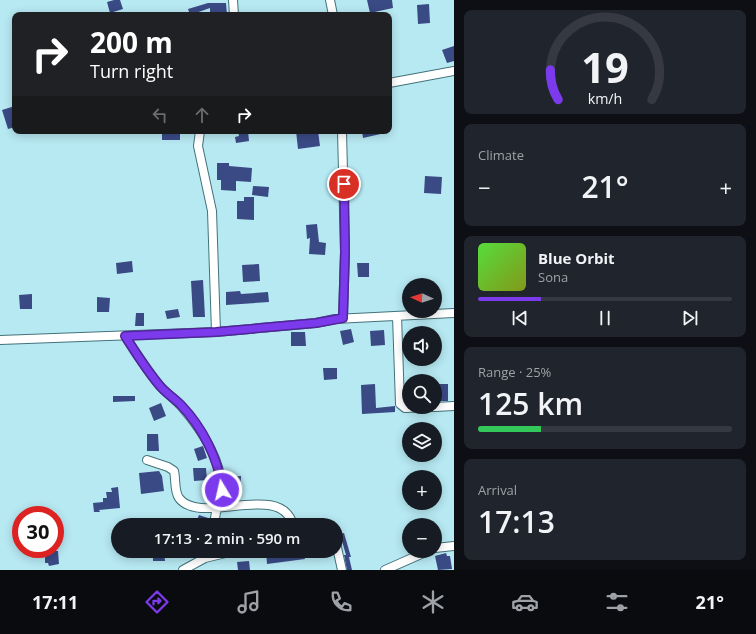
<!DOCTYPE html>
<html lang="en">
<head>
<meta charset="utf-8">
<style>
  :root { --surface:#171b24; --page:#20242c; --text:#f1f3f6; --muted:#9ea1a6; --line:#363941; --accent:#7c3aed }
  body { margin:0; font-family:"Open Sans",sans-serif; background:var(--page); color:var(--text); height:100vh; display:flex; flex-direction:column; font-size:15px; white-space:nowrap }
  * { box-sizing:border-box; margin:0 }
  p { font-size:13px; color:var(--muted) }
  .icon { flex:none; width:22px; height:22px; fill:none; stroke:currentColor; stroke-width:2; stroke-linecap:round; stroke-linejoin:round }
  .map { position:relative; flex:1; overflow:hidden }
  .details { display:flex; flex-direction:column; gap:10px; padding:10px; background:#0d0f14; width:302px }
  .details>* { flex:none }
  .hud { position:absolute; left:12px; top:12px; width:380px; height:122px; border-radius:8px; box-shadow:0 2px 10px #0003; background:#202124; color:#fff; overflow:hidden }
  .needle { width:26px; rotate:273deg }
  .controls { position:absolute; left:402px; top:278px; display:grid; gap:8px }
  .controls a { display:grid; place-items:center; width:40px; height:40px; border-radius:50%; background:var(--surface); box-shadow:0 2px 10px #0003; font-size:20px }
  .speed { position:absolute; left:12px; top:506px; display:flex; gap:8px; font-size:20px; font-weight:700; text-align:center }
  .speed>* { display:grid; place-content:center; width:52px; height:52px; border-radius:50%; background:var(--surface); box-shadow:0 2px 10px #0003; line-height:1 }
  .speed .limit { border:6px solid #d22; background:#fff; color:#111 }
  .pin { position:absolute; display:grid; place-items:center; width:34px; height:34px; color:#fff; margin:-17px; border:2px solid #fff; border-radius:50%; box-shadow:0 1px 4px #0007 }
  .me { position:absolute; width:44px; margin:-22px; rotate:351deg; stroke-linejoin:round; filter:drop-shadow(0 0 3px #0008) }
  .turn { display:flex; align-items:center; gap:14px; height:84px; padding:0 12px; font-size:18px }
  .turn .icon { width:52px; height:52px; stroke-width:2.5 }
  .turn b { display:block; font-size:28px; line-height:34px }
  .lanes { display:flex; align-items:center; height:38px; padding:0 12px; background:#0003; justify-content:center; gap:20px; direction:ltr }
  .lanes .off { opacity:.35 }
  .big { font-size:30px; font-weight:600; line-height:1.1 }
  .details .tile { flex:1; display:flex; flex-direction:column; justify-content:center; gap:6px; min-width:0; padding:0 14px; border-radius:8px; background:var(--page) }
  .details .dial { align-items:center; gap:0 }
  .dial svg { height:104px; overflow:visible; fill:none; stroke:var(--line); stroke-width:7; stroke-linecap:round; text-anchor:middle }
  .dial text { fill:var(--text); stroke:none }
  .song { display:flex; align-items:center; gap:12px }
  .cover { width:48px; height:48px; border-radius:6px; background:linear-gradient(135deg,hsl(110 70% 55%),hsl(70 70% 35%)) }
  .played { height:4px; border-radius:2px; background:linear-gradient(90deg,var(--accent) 25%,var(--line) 25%) }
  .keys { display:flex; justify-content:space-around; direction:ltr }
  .heat { display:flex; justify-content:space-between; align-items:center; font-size:22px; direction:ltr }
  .charge { height:6px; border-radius:3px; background:linear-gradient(90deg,#34c759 25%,var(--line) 0) }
  .trip { position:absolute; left:111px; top:518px; width:232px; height:40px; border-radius:20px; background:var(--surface); box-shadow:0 2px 10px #0003; font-weight:600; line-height:40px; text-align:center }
  .dock { display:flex; height:64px; justify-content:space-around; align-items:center; background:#090b0e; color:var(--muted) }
  .dock .icon { width:28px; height:28px }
  .dock .current { color:var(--accent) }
  .dock b { font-size:18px; color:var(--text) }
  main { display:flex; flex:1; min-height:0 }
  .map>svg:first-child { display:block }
</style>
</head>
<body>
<main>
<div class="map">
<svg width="454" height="570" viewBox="0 0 454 570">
  <rect width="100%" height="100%" fill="#b7e9f3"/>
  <path fill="#3a4a85" d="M 114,0 L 120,0 L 123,9 L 110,13 L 107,2 Z
    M 367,0 L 392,0 L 393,8 L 370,13 Z
    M 208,3 L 226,3 L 227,15 L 210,15 L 210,8 L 190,15 L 188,9 Z
    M 429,4 L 430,23 L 418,24 L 417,5 Z
    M 454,46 L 454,61 L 447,63 L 442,50 Z
    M 15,106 L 15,127 L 8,129 L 2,110 Z
    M 162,131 L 180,131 L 180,140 L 162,140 Z
    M 238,131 L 248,131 L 249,141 L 236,143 L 235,137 L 239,136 Z
    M 296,131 L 318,131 L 320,146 L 298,149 Z
    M 362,131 L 385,131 L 385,133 L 363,138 Z
    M 217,163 L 229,163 L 229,166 L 252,168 L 251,182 L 236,181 L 236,191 L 221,190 L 221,180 L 217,180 Z
    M 425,176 L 442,177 L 441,194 L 424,193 Z
    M 253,186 L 269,187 L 268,197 L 252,195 Z
    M 244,197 L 254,197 L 254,220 L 237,219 L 237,201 L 244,201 Z
    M 317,224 L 319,242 L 326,243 L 325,255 L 309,254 L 310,238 L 307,239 L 306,225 Z
    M 132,261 L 133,272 L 117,274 L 116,263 Z
    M 357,263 L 369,263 L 369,277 L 358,277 Z
    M 259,264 L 260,281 L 243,282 L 242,265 Z
    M 203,280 L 205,317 L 193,317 L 191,281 Z
    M 240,291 L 241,294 L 268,292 L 269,302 L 226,305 L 226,292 Z
    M 32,294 L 32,309 L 20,309 L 19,295 Z
    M 97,297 L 110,298 L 109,312 L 97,312 Z
    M 178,309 L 180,317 L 167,319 L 165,311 Z
    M 136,313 L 144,313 L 144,326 L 135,326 Z
    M 351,329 L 354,342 L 343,345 L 340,331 Z
    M 384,330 L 385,345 L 371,346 L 370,331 Z
    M 291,332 L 305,332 L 306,346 L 291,346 Z
    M 323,368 L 337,368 L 337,379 L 324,380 Z
    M 375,384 L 376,408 L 395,406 L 395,412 L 362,414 L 361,385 Z
    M 435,384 L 448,384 L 448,401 L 436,401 Z
    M 113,396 L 135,396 L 135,401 L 113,402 Z
    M 161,403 L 166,416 L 154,421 L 149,408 Z
    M 147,434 L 158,434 L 159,451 L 147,451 Z
    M 203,446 L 207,458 L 198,461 L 194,449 Z
    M 193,468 L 206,468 L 207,480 L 194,481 Z
    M 159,471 L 162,476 L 164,491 L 141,494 L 139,473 Z
    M 241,476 L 240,496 L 227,496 L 226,477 Z
    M 118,487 L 120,508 L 99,510 L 100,512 L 94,512 L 93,503 L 103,502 L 103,498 L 107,498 L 106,492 L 112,492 L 111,488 Z
    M 199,515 L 208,518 L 205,525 L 195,525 Z
    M 344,533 L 351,557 L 349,557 L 352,570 L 347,570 L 344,555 L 346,555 L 340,534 Z
    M 45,551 L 58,551 L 59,564 L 49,566 L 48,563 L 45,563 Z
    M 156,551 L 164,551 L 165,561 L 153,561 L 153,556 L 156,555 Z
    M 183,551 L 197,551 L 197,556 L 184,558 Z
    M 266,551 L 302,551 L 305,559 L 267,564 Z
    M 446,553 L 447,556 L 450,556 L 452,569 L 438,570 L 435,556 Z
    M 249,561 L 250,570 L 238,570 L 237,562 Z"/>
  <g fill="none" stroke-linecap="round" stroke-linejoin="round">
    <defs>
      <path id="minor" d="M 233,0 L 234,15
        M 330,0 L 333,15
        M 389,83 L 454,71
        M 200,131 L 198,146 L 212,211 L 216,332
        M 342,131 L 345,252 L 343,318
        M 397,316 L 400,404 L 405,408 L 433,407
        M 125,336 C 136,353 147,370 160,386 C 166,393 175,399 182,407 C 202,430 225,465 221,496 C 221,501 217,503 217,507 C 215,514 216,519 213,525
        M 0,340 L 216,332 L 316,323 L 335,319 L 454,313
        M 435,407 L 454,406
        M 147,460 L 168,467 L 174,471 C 176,479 174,491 179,498 C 200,527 281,480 293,525
        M 336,543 L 342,570
        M 435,548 L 454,546
        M 183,570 L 205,558 L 234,551
        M 385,570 L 428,551"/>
    </defs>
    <use href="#minor" stroke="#43727a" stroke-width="10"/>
    <use href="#minor" stroke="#fff" stroke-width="8"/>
  </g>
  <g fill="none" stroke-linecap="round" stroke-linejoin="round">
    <defs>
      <path id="route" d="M 222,490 C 219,459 202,427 181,405 C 174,398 166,393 160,386 C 147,371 136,353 125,336 L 216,332 L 316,323 L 343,318 L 345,252 L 344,184"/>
    </defs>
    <use href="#route" stroke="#51269a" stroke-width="10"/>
    <use href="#route" stroke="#7c3aed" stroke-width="7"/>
  </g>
</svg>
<div class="controls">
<a><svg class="needle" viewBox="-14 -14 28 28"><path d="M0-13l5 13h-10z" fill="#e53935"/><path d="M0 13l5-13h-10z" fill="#9ea1a6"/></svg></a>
<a><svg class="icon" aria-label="sound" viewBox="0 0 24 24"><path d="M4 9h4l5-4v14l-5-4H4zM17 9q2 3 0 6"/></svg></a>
<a><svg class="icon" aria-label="search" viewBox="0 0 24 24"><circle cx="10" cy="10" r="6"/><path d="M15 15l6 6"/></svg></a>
<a><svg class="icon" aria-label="layers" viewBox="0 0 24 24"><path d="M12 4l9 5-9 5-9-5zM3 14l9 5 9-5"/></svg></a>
<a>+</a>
<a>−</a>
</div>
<div class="speed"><div class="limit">30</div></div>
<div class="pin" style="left:344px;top:184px;background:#d93025"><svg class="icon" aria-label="arrive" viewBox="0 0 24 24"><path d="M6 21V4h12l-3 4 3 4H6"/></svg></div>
<svg class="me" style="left:222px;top:490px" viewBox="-20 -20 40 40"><circle r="17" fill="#7c3aed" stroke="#fff" stroke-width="3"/><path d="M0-11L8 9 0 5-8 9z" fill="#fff"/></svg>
<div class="trip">17:13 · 2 min · 590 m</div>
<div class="hud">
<div class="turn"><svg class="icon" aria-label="right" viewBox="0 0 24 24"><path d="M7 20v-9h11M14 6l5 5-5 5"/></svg><div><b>200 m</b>Turn right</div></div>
<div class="lanes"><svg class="icon off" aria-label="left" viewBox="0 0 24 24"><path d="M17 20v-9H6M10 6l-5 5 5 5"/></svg><svg class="icon off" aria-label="ahead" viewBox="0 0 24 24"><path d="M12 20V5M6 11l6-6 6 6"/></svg><svg class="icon" aria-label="right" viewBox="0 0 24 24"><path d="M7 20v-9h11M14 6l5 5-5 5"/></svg></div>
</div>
</div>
<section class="details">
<div class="tile dial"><svg viewBox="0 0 100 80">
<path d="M14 69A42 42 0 1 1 86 69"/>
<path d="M14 69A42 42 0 0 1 8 46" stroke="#7c3aed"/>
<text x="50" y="56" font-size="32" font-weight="700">19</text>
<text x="50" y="72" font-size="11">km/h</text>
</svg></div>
<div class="tile"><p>Climate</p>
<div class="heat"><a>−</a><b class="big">21°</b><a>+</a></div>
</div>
<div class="tile">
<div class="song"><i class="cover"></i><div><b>Blue Orbit</b><p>Sona</p></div></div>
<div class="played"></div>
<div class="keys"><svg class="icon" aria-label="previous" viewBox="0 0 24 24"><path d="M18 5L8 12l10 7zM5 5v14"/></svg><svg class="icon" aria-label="pause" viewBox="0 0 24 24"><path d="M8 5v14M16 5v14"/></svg><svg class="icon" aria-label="next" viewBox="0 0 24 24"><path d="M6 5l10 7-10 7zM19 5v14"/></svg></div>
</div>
<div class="tile"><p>Range · 25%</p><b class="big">125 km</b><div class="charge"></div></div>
<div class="tile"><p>Arrival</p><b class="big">17:13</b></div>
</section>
</main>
<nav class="dock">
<b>17:11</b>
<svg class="icon current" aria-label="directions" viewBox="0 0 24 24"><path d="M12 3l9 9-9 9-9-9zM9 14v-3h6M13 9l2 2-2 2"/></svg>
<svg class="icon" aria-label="music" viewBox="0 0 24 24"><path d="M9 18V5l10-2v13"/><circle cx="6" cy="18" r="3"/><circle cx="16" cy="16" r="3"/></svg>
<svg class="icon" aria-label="phone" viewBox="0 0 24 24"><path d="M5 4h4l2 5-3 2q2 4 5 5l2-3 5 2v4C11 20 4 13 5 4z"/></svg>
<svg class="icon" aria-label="climate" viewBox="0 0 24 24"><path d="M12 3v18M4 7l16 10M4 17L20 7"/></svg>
<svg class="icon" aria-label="car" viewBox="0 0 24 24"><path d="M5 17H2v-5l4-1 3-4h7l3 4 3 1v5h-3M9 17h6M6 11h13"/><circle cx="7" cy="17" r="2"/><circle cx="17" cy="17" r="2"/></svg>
<svg class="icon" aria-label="filters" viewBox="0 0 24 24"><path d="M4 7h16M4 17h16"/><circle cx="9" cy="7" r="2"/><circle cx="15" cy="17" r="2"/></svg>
<b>21°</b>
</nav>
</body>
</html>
